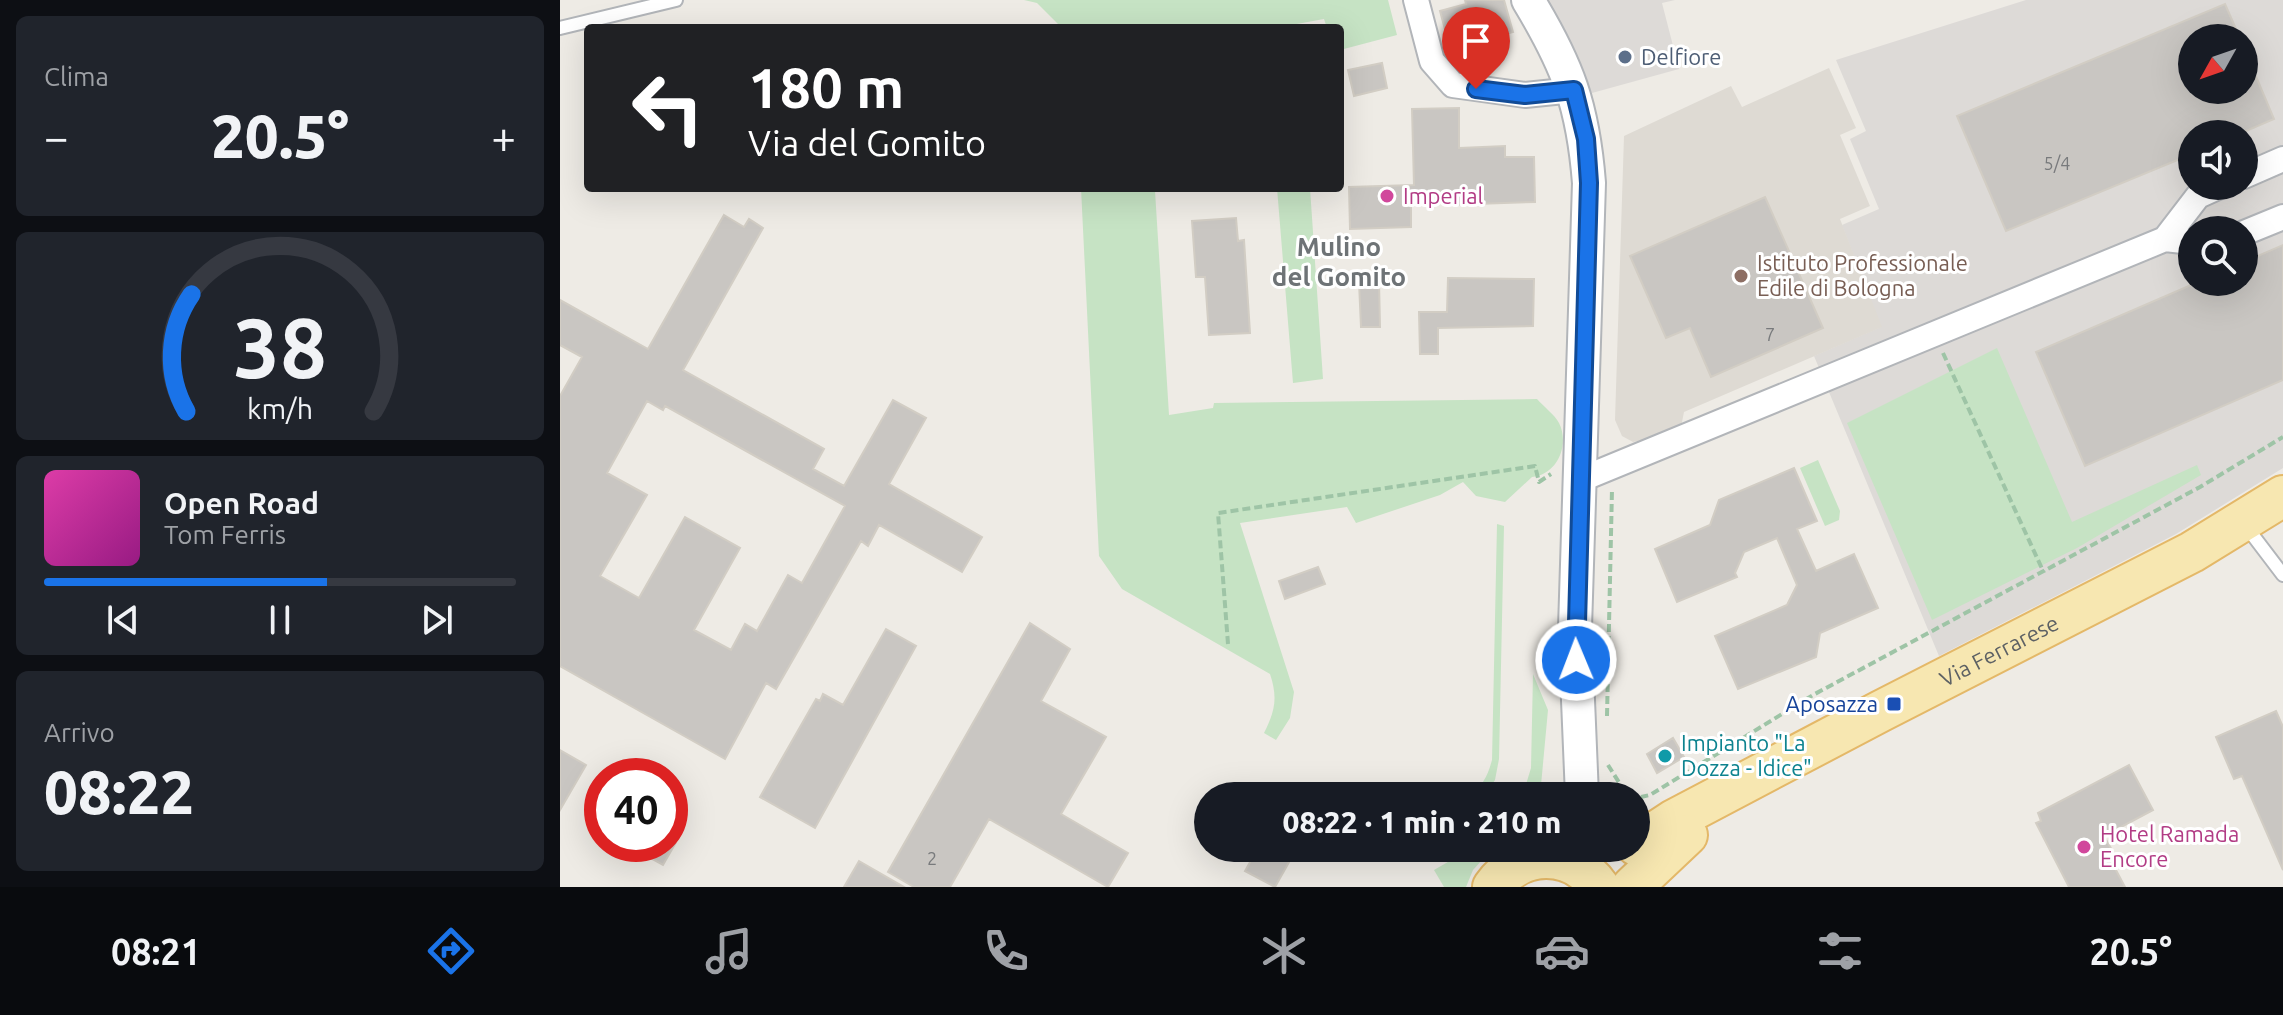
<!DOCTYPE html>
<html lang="it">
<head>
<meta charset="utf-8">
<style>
  :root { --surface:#171b24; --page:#20242c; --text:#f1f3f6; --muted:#9ea1a6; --line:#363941; --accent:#1a73e8 }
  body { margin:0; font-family:Ubuntu,sans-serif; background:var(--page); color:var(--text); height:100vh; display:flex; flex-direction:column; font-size:30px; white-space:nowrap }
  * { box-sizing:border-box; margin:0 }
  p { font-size:26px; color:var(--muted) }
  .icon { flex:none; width:44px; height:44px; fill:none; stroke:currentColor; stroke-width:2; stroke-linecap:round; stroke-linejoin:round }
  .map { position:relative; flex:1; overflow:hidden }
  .sheet { display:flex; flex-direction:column; gap:16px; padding:16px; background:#0d0f14; width:560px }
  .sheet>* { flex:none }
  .guide { position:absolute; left:24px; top:24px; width:760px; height:168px; border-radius:8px; box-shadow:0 8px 32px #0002; background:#202124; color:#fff; overflow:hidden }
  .needle { width:52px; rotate:230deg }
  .controls { position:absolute; left:1618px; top:24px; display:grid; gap:16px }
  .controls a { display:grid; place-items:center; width:80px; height:80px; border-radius:50%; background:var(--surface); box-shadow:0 8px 32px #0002; font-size:40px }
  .speed { position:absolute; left:24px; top:758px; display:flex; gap:16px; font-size:40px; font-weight:700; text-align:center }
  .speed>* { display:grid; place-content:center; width:104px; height:104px; border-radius:50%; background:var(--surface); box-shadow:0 8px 32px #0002; line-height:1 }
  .speed .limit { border:12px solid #d22; background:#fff; color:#111 }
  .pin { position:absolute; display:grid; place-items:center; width:68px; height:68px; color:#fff; margin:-82px -34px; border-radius:50% 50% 50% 0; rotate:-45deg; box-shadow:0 0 8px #0007 }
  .pin .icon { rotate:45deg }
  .me { position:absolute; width:88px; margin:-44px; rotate:359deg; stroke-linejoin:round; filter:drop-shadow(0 0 6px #0008) }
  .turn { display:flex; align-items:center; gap:28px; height:168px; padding:0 32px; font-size:36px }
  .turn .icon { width:104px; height:104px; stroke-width:2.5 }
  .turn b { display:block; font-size:56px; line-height:68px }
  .big { font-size:60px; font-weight:800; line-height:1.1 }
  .sheet .widget { flex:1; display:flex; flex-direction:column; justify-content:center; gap:12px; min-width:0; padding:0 28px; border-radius:12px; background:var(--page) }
  .sheet .dial { align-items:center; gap:0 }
  .dial svg { height:208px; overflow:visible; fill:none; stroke:var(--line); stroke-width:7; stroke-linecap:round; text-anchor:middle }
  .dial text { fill:var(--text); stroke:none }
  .song { display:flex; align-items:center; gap:24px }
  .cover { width:96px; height:96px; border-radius:12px; background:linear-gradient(135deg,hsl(320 70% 55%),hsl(310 70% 35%)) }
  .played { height:8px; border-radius:4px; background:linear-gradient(90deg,var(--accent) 60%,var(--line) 60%) }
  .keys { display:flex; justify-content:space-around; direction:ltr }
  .heat { display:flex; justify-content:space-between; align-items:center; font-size:44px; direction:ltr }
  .trip { position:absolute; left:634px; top:782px; width:456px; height:80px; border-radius:40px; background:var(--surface); box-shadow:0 8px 32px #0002; font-weight:800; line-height:80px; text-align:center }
  .tab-bar { display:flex; height:128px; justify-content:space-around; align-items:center; background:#090b0e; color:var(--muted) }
  .tab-bar .icon { width:56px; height:56px }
  .tab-bar .selected { color:var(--accent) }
  .tab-bar b { font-size:36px; color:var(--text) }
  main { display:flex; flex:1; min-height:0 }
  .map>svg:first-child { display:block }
</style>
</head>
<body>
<main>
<section class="sheet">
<div class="widget"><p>Clima</p>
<div class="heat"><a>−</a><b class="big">20.5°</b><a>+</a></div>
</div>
<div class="widget dial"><svg viewBox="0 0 100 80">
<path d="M14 69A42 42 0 1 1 86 69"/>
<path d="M14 69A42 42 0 0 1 16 24" stroke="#1a73e8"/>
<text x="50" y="56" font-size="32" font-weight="700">38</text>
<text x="50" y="72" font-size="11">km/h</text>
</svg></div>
<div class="widget">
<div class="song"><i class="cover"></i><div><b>Open Road</b><p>Tom Ferris</p></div></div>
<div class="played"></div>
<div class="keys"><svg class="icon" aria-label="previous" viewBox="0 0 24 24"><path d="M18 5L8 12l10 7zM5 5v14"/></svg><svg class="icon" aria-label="pause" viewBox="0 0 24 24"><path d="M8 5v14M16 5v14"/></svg><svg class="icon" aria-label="next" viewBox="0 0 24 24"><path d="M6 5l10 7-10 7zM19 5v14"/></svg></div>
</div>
<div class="widget"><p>Arrivo</p><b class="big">08:22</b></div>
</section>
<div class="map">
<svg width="1723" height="887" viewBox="0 0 1723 887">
  <rect width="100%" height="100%" fill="#eeebe5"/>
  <path fill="#dddad7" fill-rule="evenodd" d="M 983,0 L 1115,0 L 1102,3 L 1119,69 L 1032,93 Z
    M 1466,0 L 1723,0 L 1723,468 L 1616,534 L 1379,656 L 1254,356 L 1321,327 L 1282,225 L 1319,209 L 1290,139 L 1306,131 L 1276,60 ZM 1632,38 L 1684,38 L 1684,90 L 1632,90 ZM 1632,134 L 1684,134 L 1684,186 L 1632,186 ZM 1632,230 L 1684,230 L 1684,282 L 1632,282 Z"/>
  <path fill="#dedad3" d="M 1269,68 L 1296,128 L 1280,135 L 1310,206 L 1280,219 L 1322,327 L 1124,412 L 1120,432 L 1073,442 L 1062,436 L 1055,420 L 1064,136 L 1171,86 L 1182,107 Z"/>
  <path fill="#c6e3c4" d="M 464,0 L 828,0 L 837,35 L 780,50 L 780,28 L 767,28 L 764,19 L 715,28 L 502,28 L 477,3 Z
    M 521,188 L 638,188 L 595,191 L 609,415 L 653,408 L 654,403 L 977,399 C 983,406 995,415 999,423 C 1010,445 997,475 972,477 L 945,502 L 916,496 L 903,482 L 880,495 L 796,523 L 787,507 L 680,523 L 734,692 L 730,718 L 716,740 L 704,733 C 715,711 718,698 710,674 L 562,589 L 539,556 Z
    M 717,188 L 750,188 L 763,379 L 733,383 Z
    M 1437,348 L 1512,522 L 1637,465 L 1641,475 L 1517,548 L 1372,620 L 1287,423 Z
    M 1258,460 L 1280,511 L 1279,520 L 1265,526 L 1240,468 Z
    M 937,524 L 944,526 L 939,759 L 935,780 L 924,796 L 907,796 C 922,789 928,775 932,760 Z
    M 973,674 L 988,710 L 980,796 L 964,791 L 971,768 Z
    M 912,848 L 933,848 L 913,870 L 906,887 L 884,887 L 874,870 Z"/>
  <path fill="#c9c6c2" stroke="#d2cdc4" stroke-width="2" fill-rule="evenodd" d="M 905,0 L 944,0 L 953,32 L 890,48 L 880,11 L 906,4 Z
    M 1665,4 L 1680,38 L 1632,38 L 1632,90 L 1684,90 L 1684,48 L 1714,119 L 1679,134 L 1632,134 L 1632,154 L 1446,231 L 1397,116 Z
    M 822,63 L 827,88 L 794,96 L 788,70 Z
    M 899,108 L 899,148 L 945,146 L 945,157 L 974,157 L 975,202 L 886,205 L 886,191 L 863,192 L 851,203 L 851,227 L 790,229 L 789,187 L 854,185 L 852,109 Z
    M 1205,197 L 1263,328 L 1151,377 L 1130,328 L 1106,338 L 1070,256 Z
    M 164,215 L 184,227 L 189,219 L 203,228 L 123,370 L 264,449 L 253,469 L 284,486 L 333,400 L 366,418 L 329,484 L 422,537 L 402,572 L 319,525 L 308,546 L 301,541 L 216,689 L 206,683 L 165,759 L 0,666 L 0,396 L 22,357 L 0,345 L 0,300 L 88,349 ZM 87,401 L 103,410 L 105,406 L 285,506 L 242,583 L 228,575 L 197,631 L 185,624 L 171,650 L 134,630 L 180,548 L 125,517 L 79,598 L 40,576 L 87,495 L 47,473 Z
    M 676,218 L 678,241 L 684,240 L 690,333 L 649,335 L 645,277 L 636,277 L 632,221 Z
    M 1723,245 L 1723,380 L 1525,466 L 1476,352 L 1638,282 L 1684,282 L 1684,262 Z
    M 888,278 L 974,279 L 973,326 L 878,328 L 878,354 L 860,354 L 859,312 L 887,312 Z
    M 819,281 L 820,327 L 801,327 L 799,282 Z
    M 1234,468 L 1257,521 L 1237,529 L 1256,571 L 1294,554 L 1318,608 L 1260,633 L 1256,657 L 1178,689 L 1155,636 L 1227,605 L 1237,585 L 1217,538 L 1184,552 L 1175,573 L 1177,577 L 1117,602 L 1095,549 L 1150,525 L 1159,500 Z
    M 758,567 L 765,584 L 725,599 L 719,581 Z
    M 470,623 L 510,649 L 481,701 L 546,737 L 501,814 L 568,853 L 548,887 L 429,819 L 390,887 L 354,887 L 328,872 Z
    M 326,629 L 356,646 L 255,828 L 200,797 L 256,699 L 260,701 L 263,694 L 283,705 Z
    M 1716,711 L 1723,727 L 1723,870 L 1682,776 L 1674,779 L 1656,737 Z
    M 1113,738 L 1124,757 L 1097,773 L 1087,754 Z
    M 0,750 L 26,765 L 0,810 Z
    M 1569,765 L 1593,810 L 1544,836 L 1553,852 L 1548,855 L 1565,887 L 1509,887 L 1476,823 L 1481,821 L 1478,813 Z
    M 65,844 L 115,844 L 103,865 Z
    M 698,848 L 737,848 L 715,887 L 685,871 Z
    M 299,861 L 344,887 L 284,887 Z"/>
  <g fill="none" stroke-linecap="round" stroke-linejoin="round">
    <defs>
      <path id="service" d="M 0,28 L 116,0
        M 1685,525 L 1723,575"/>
      <path id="minor" d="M 856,0 L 872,61 L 893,85 L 965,95 L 1014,90
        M 1684,176 L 1723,159
        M 1684,233 L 1723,217
        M 1605,239 L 1638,196 L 1660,186
        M 1022,479 L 1605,239 L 1632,242"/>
      <path id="tertiary" d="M 968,0 C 1008,66 1023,106 1029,183 L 1015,628 L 1022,796"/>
      <g id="primary">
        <path id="s1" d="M 1076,845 L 1114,820 L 1321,711 L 1632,552 L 1723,496"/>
        <path d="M 933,887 C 960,849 1012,848 1039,887"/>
        <path d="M 1072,887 L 1127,835"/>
      </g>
    </defs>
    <use href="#service" stroke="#b2b5b9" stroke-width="16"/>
    <use href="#minor" stroke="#b2b5b9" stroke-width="28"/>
    <use href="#tertiary" stroke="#b2b5b9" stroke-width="36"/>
    <use href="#primary" stroke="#e4b868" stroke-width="44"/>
    <path stroke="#9ec4a6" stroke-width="4" stroke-dasharray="8 4" stroke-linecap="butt" d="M 1383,353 L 1484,573
      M 668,644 L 658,513 L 975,466 L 979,482 L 991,474
      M 1047,716 L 1052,489
      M 1048,765 L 1065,792 L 1081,797 L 1090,795 L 1253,695 L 1640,487 L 1723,437
      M 948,791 L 962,796"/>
    <use href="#service" stroke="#fff" stroke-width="12"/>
    <use href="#minor" stroke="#fff" stroke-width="24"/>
    <use href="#tertiary" stroke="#fff" stroke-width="32"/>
    <use href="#primary" stroke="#f7e7b1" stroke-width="40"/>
  </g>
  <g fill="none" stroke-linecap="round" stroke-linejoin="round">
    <defs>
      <path id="route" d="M 916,89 L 965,95 L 1014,90 L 1026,139 L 1029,183 L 1016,660"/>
    </defs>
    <use href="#route" stroke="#114b97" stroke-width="20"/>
    <use href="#route" stroke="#1a73e8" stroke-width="14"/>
  </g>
  <circle fill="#5c6f8a" stroke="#fff" stroke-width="3" cx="1065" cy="57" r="8"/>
  <g fill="#d1479c" stroke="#fff" stroke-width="3">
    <circle cx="827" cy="196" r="8"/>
    <circle cx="1524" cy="847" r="8"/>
  </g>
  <circle fill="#8d6e63" stroke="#fff" stroke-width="3" cx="1181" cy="276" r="8"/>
  <rect fill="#1a4fb4" stroke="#fff" stroke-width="3" x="1326" y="696" width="16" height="16" rx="4"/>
  <circle fill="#0f9aa8" stroke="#fff" stroke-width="3" cx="1105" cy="756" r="8"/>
  <g text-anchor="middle" stroke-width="6" stroke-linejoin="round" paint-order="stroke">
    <g font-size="18" fill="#787a7c">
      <text x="1497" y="170">5/4</text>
      <text x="1210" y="341">7</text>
      <text x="372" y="865">2</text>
    </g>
    <g font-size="22" fill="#4e5e75" stroke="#fff" text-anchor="start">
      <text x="1081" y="65">Delfiore</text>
    </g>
    <g font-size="22" fill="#b23c85" stroke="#fff" text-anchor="start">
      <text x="843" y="204">Imperial</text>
      <text x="1540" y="842">Hotel Ramada<tspan x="1540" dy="25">Encore</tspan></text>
    </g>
    <g font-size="22" fill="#785e54" stroke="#fff" text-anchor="start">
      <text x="1197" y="271">Istituto Professionale<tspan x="1197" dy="25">Edile di Bologna</tspan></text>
    </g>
    <g font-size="22" fill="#5d6164" stroke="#fff">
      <text dy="8" stroke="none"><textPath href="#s1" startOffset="412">Via Ferrarese</textPath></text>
    </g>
    <g font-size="22" fill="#164399" stroke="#fff" text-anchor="end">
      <text x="1318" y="712">Aposazza</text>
    </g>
    <g font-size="22" fill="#0d838f" stroke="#fff" text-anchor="start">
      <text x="1121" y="751">Impianto "La<tspan x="1121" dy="25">Dozza - Idice"</tspan></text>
    </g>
    <g font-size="26" font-weight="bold" fill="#6e7376" stroke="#fff">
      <text x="779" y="256">Mulino<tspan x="779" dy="30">del Gomito</tspan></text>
    </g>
  </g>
</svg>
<div class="controls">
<a><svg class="needle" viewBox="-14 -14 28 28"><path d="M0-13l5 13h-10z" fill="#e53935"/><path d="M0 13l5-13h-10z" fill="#9ea1a6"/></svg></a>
<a><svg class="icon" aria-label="sound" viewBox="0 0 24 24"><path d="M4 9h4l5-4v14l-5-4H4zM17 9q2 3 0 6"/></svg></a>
<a><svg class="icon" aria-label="search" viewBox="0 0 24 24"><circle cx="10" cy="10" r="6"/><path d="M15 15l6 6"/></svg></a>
</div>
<div class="speed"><div class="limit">40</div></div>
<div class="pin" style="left:916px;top:89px;background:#d93025"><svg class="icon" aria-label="arrive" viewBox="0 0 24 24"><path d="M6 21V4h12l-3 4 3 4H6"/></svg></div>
<svg class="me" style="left:1016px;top:660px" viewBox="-20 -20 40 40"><circle r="17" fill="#1a73e8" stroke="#fff" stroke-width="3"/><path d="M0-11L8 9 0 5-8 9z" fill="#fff"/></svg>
<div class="trip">08:22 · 1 min · 210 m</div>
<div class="guide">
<div class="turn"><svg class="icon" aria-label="left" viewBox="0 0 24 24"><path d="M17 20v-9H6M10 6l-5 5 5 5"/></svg><div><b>180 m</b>Via del Gomito</div></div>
</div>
</div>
</main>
<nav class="tab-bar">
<b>08:21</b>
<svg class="icon selected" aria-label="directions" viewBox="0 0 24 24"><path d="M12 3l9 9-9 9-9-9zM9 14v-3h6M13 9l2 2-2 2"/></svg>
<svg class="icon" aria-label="music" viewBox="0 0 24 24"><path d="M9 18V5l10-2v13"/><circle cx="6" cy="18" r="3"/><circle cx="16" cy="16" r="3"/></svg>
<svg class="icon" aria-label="phone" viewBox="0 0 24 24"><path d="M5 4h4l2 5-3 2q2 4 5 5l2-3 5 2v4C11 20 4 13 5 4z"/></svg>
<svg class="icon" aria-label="climate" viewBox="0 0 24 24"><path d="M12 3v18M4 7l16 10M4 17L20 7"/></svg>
<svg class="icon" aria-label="car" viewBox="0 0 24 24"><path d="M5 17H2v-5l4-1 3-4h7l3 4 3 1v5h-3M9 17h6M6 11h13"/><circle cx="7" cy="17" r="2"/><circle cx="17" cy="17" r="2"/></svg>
<svg class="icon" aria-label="filters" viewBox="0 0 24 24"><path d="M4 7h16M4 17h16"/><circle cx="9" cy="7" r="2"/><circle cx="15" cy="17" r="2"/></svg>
<b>20.5°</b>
</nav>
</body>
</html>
